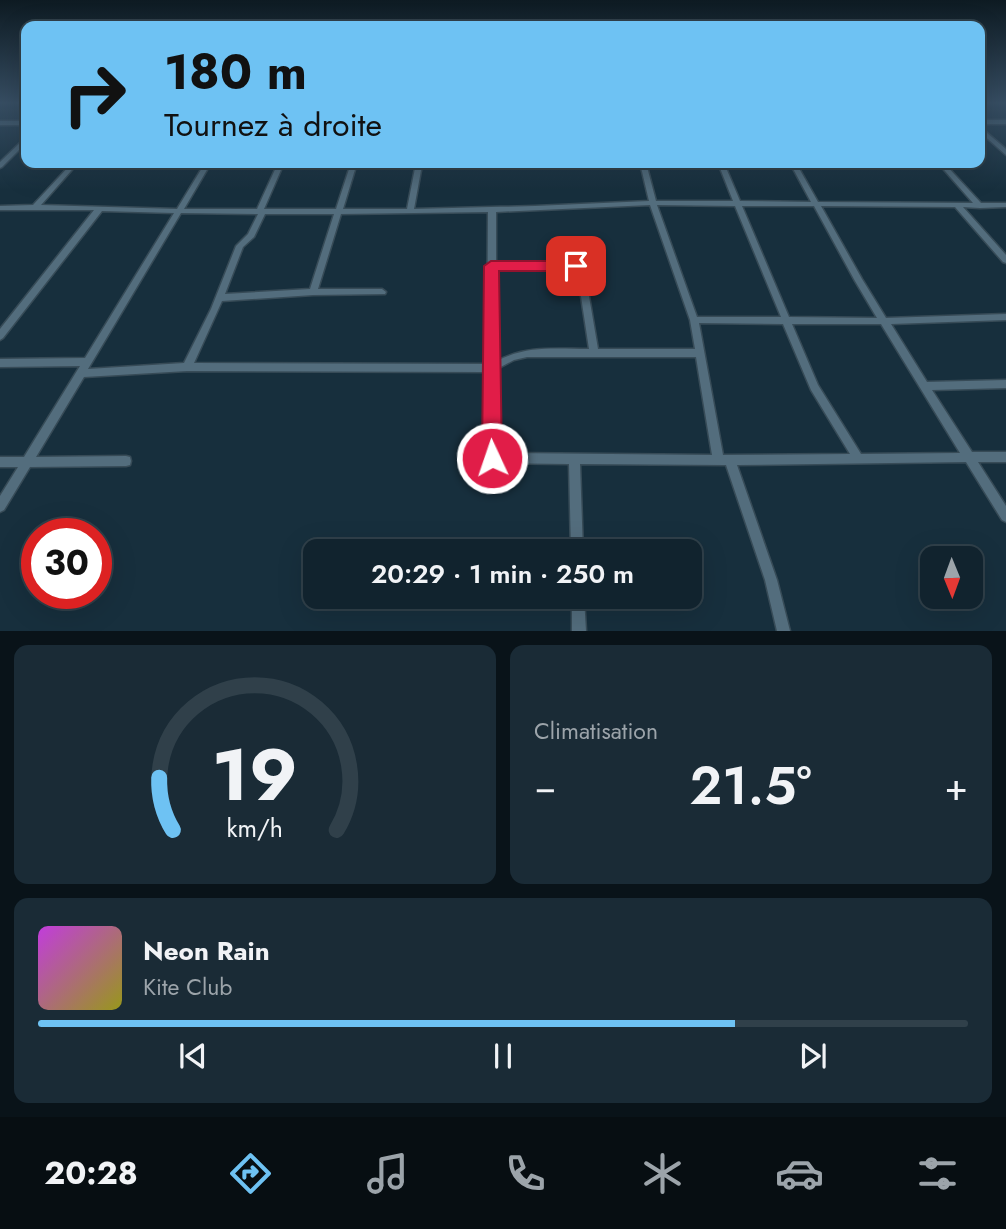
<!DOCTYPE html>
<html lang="fr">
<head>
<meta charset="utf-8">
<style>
  :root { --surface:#11232e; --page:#1a2b36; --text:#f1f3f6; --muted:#9ca4aa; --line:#30404a; --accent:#6ec2f3 }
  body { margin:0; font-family:Jost,sans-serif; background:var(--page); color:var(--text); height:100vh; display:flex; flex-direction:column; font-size:26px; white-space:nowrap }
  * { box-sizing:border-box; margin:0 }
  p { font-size:23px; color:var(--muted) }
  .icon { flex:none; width:38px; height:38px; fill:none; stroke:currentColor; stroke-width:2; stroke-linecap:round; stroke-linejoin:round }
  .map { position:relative; height:631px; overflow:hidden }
  .side { display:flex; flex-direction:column; gap:14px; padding:14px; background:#091319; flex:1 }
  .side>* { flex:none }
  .hud { position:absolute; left:21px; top:21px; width:964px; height:147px; border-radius:14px; box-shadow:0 7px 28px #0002,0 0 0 2px var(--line); background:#6ec2f3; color:#111; overflow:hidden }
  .needle { width:46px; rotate:179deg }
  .controls { position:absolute; left:920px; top:546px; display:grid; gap:14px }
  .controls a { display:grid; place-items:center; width:63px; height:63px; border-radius:14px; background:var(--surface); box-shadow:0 7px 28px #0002,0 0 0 2px var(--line); font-size:35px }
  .speed { position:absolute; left:21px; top:518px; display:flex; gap:14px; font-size:35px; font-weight:700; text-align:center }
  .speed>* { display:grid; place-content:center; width:91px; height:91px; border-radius:50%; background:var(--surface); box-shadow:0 7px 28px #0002,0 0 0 2px var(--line); line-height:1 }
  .speed .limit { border:10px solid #d22; background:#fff; color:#111 }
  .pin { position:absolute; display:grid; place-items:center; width:60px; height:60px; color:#fff; margin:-30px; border-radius:14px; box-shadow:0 4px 10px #0006 }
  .me { position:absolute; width:77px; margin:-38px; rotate:357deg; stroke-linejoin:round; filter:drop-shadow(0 0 5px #0008) }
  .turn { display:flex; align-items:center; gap:24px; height:147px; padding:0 28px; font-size:32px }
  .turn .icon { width:91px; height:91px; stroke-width:2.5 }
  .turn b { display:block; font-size:49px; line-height:60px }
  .big { font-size:52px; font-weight:600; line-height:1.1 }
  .side .card { flex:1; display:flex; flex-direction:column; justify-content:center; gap:10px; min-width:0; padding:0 24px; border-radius:14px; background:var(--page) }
  .side .dial { align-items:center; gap:0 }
  .dial svg { height:182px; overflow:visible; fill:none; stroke:var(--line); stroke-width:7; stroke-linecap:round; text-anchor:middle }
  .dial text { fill:var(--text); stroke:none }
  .song { display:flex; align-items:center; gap:21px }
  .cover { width:84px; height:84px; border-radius:10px; background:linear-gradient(135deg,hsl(290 70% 55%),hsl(60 70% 35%)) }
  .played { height:7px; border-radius:4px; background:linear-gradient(90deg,var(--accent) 75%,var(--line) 75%) }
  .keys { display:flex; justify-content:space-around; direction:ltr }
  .heat { display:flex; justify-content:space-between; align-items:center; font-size:38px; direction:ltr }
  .side .tiles { flex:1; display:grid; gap:14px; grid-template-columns:1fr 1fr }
  .card:last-child { grid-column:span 2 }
  .trip { position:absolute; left:303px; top:539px; width:399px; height:70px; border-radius:14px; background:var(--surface); box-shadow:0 7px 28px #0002,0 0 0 2px var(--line); font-weight:600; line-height:70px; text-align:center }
  .tabs { display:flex; height:112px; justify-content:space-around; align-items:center; background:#070e12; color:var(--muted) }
  .tabs .icon { width:49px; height:49px }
  .tabs .selected { color:var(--accent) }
  .tabs b { font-size:32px; color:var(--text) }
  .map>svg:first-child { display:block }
</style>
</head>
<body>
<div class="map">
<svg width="1006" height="631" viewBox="0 0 1006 631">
  <rect width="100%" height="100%" fill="#172f3d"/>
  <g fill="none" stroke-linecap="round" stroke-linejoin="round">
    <defs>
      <path id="street" d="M 980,120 L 1006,120 L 1006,124 L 980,124 Z
        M 0,121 L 26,121 L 26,125 L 0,125 Z
        M 980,127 L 1006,149 L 1006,155 L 980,132 Z
        M 26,138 L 26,143 L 2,167 L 0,168 L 0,162 L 24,139 Z
        M 72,163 L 78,163 L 41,205 L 177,209 L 205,163 L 211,163 L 184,209 L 257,209 L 278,163 L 284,163 L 264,209 L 336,209 L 351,163 L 357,163 L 343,209 L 407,209 L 416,163 L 515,163 L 512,165 L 422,165 L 414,209 L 535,206 L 649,201 L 640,163 L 646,163 L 656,201 L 733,201 L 718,163 L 724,163 L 740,201 L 811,202 L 790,163 L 796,163 L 818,202 L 973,203 L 938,163 L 944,163 L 981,203 L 1006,203 L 1006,207 L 980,208 L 963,207 L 1006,255 L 1006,263 L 1003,262 L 955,207 L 821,206 L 862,279 L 886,318 L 1006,314 L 1006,320 L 891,324 L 927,382 L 1006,380 L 1006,388 L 932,390 L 972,452 L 1006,452 L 1006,462 L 978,462 L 1006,506 L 1006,522 L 1002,520 L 966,462 L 737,465 L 777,580 L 790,631 L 777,631 L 765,580 L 726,465 L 580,464 L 583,551 L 571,551 L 569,464 L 492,463 L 488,461 L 487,458 L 487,372 L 187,371 L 84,377 L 36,457 L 126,456 L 130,457 L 131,461 L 130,465 L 126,466 L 30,467 L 4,510 L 0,512 L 0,496 L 18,467 L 0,467 L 0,457 L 24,457 L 80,366 L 0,367 L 0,359 L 85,358 L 174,213 L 102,211 L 3,338 L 0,340 L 0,329 L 94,210 L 0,210 L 0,206 L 33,205 ZM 650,205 L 690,320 L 695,349 L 598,349 L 584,267 L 576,263 L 496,263 L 496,212 ZM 657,205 L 735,206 L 781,317 L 697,317 ZM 742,206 L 814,206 L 855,281 L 877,318 L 789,317 ZM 488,212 L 487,364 L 194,363 L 222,301 L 313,295 L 385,294 L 386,292 L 382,289 L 318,289 L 341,214 ZM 181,213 L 258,214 L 248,234 L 236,246 L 211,309 L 184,363 L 88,369 ZM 265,214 L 334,214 L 310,289 L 225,294 L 243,247 L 254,237 ZM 496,269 L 575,269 L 577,270 L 589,349 C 556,349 527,345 497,361 ZM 699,323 L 783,324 L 811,390 L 850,454 L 723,455 ZM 792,324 L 881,324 L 960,453 L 861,454 L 818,385 ZM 527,357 L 696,357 L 712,455 L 497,453 L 497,369 L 514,360 Z
        M 572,597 L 584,597 L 586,631 L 572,631 Z"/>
    </defs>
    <use href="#street" stroke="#374b57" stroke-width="3"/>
    <use href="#street" fill="#536d7d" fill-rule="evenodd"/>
  </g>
  <linearGradient id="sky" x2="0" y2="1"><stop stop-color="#0d1a22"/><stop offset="0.54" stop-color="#364d62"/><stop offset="1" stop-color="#364d62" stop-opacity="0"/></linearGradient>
  <rect width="1006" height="190" fill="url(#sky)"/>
  <path fill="#e11d48" stroke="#92132f" stroke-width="2" d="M 491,261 L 576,261 L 584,266 L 576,271 L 499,271 L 502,458 L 499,464 L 492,467 L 485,464 L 482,458 L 484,266 Z"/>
</svg>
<div class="controls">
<a><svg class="needle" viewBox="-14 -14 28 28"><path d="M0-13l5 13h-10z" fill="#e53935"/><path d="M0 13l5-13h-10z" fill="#9ca4aa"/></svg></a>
</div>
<div class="speed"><div class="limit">30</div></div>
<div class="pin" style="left:576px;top:266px;background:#d93025"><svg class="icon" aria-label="arrive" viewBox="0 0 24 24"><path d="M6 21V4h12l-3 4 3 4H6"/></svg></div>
<svg class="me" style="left:492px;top:458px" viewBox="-20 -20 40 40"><circle r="17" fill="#e11d48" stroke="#fff" stroke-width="3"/><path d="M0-11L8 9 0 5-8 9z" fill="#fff"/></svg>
<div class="trip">20:29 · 1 min · 250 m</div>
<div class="hud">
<div class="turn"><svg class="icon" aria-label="right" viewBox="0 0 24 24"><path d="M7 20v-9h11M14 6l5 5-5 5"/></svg><div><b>180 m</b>Tournez à droite</div></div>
</div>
</div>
<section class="side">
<div class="tiles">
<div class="card dial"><svg viewBox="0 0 100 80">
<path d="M14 69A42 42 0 1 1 86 69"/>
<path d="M14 69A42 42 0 0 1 8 46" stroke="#6ec2f3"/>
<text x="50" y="56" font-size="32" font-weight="700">19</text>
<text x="50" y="72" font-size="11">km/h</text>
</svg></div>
<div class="card"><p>Climatisation</p>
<div class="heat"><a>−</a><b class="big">21.5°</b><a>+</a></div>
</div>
<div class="card">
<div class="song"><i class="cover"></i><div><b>Neon Rain</b><p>Kite Club</p></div></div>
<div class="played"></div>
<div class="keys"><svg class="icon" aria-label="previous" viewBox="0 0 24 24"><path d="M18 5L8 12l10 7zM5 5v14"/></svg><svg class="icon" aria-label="pause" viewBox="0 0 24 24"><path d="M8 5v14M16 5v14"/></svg><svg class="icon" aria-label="next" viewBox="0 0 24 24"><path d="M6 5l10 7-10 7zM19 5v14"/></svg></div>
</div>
</div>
</section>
<nav class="tabs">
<b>20:28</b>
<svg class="icon selected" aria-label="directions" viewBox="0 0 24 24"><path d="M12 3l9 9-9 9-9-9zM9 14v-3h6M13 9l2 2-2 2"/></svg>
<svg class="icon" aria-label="music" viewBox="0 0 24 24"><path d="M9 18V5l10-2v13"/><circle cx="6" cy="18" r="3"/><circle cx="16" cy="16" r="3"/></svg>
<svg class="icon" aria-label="phone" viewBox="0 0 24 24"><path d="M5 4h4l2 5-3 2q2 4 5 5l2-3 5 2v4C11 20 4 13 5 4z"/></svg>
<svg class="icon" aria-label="climate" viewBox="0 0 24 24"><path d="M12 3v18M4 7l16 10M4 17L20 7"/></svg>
<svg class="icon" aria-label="car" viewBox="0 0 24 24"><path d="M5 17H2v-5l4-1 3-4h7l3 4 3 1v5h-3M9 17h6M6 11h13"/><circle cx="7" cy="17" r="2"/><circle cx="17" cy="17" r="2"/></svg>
<svg class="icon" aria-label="filters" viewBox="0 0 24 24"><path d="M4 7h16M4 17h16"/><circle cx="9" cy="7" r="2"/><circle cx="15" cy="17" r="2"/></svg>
</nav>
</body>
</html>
